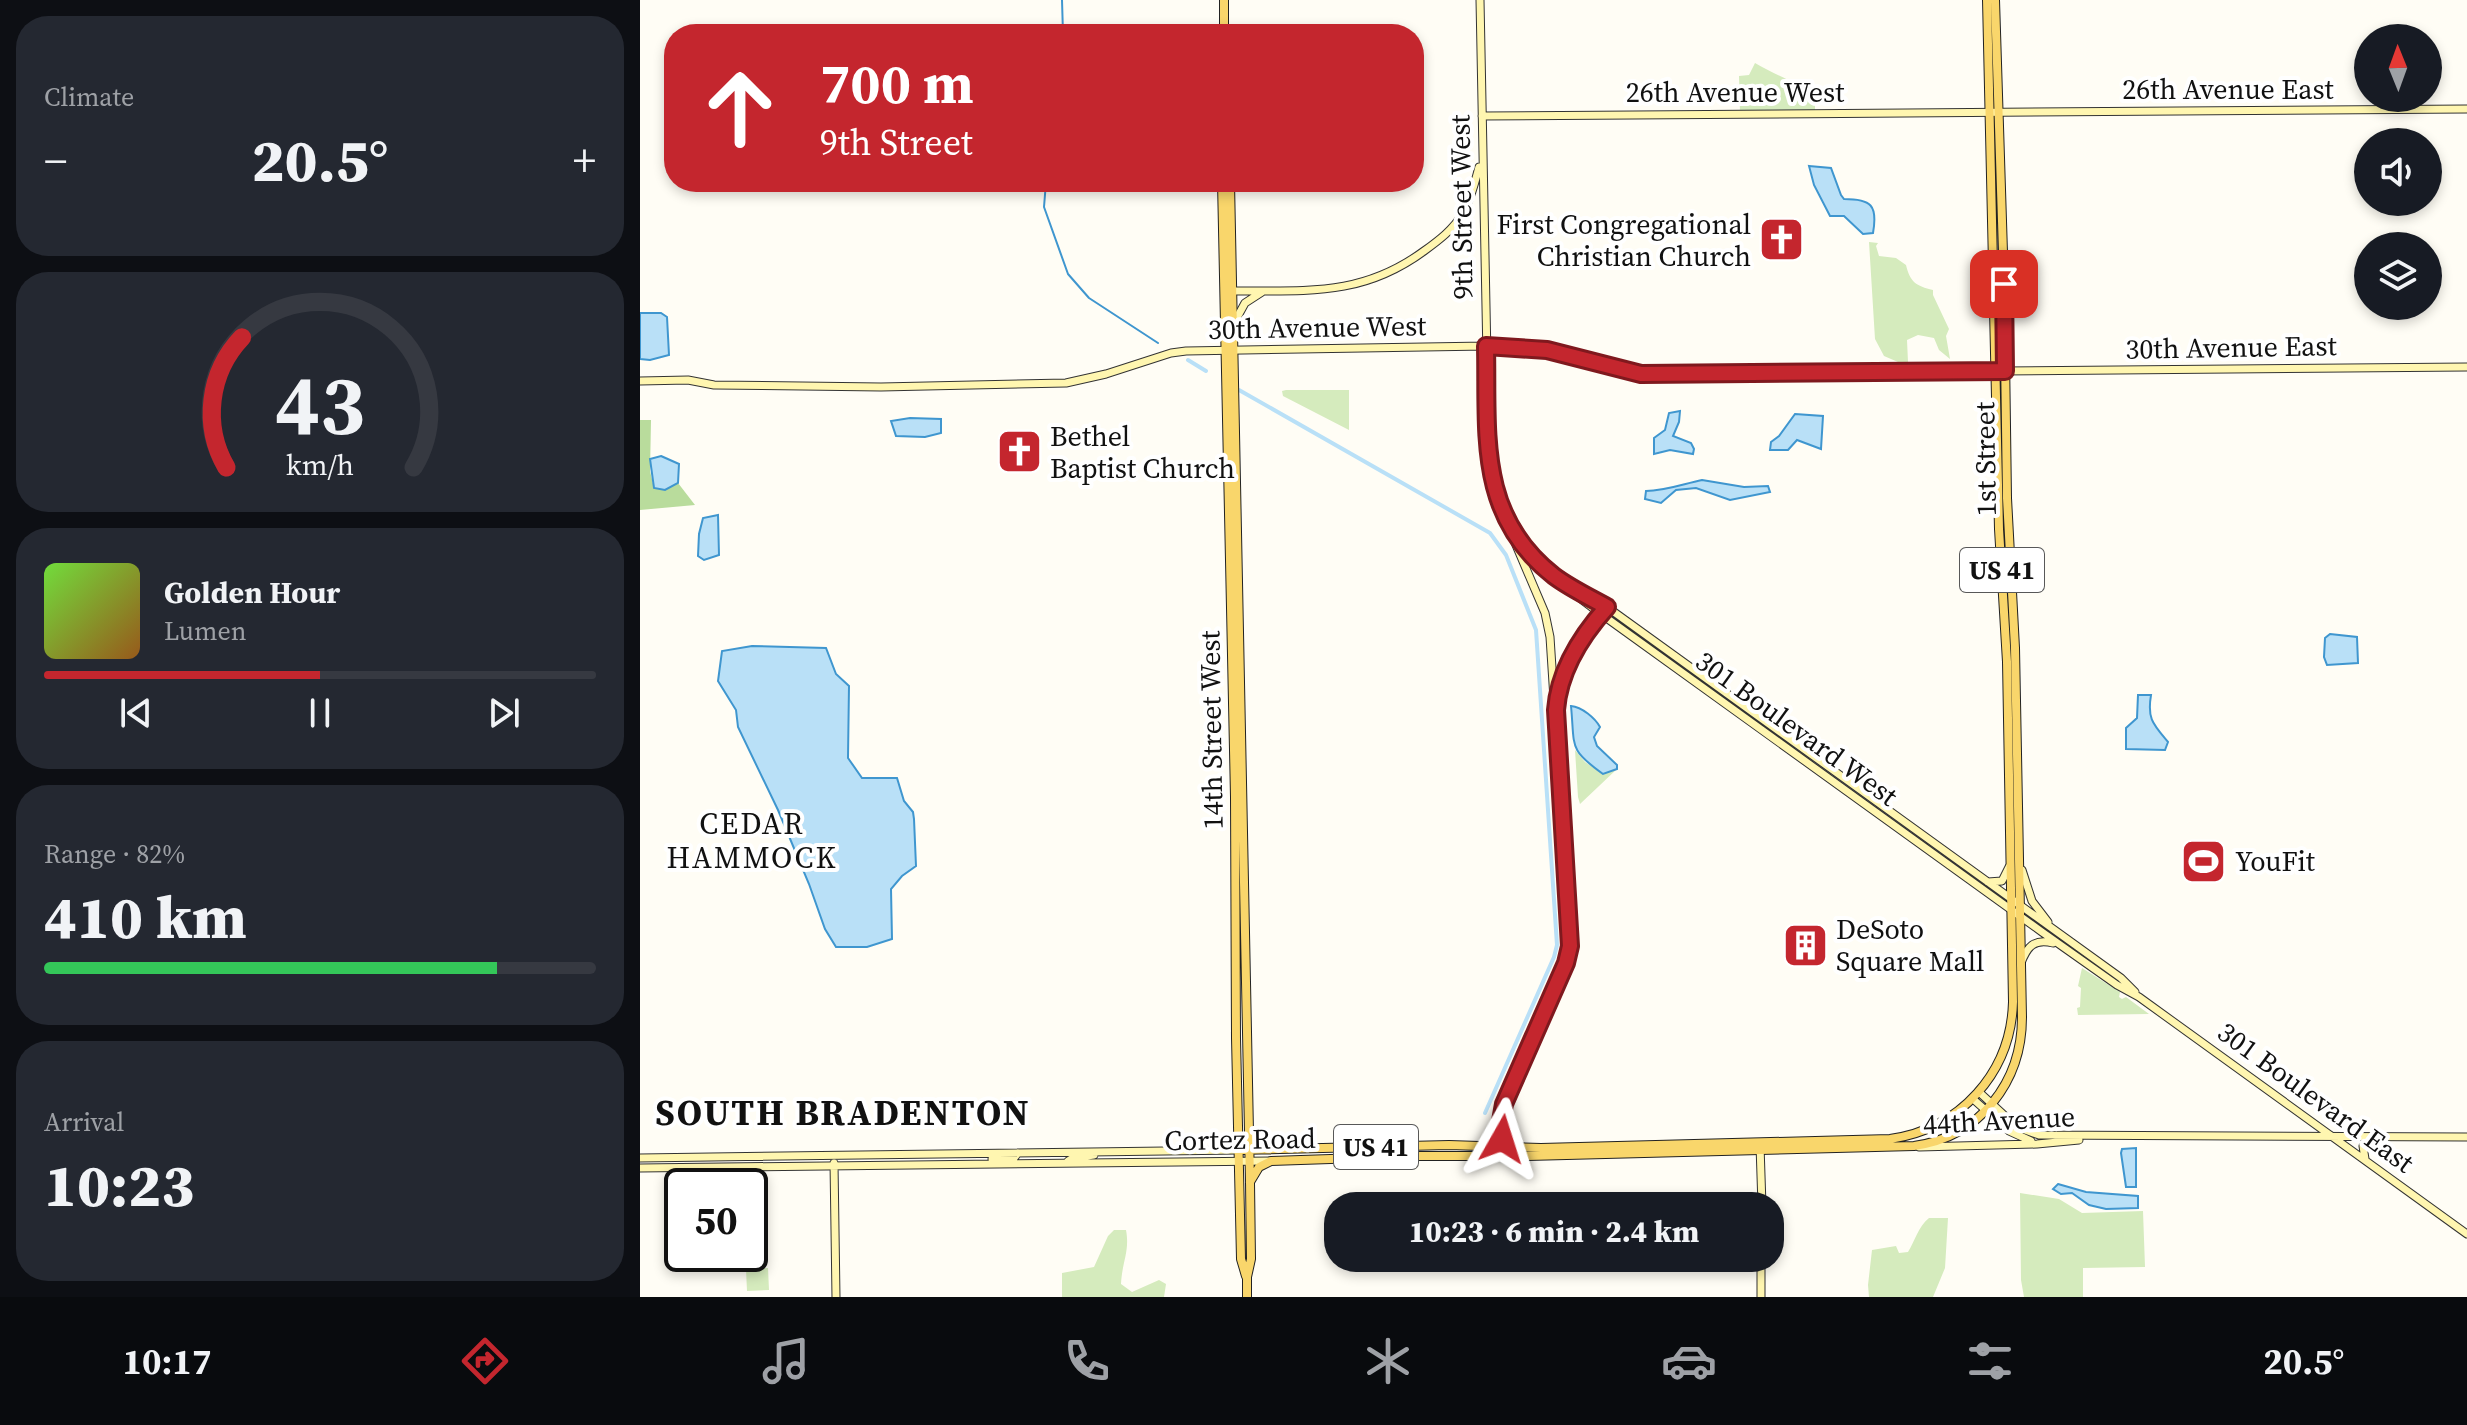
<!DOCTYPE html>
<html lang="en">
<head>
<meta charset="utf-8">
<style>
  :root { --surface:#171b24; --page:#242831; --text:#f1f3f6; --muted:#9ea1a6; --line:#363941; --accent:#c4262e }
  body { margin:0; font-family:"Source Serif 4",serif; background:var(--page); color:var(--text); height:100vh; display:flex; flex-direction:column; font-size:30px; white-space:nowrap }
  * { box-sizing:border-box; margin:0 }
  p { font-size:26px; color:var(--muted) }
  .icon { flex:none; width:44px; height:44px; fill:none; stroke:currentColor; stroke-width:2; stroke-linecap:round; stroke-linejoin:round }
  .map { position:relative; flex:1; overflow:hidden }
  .side { display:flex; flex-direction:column; gap:16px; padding:16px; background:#0d0f14; width:640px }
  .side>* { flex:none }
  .top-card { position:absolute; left:24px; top:24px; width:760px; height:168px; border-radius:32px; box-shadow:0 4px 12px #0003; background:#c4262e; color:#fff; overflow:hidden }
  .needle { width:52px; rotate:359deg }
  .fabs { position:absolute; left:1714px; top:24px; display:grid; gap:16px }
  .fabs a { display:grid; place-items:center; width:88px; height:88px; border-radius:50%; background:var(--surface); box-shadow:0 4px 12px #0003; font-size:40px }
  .speed { position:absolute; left:24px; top:1168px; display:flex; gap:16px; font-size:40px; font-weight:700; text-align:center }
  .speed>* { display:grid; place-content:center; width:104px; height:104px; border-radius:50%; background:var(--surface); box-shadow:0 4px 12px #0003; line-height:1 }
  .speed .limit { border:4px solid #111; border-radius:12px; background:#fff; color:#111 }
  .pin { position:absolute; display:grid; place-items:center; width:68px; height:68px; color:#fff; margin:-34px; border-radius:16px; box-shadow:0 4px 12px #0006 }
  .me { position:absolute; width:88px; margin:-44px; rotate:6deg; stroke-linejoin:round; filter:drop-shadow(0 0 6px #0008) }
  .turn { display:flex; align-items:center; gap:28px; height:168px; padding:0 24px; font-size:36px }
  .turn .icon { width:104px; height:104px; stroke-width:2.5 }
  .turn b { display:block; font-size:56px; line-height:68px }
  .big { font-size:60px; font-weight:800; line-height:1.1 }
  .side .tile { flex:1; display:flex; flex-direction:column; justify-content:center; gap:12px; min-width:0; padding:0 28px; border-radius:32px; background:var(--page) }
  .side .dial { align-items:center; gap:0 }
  .dial svg { height:208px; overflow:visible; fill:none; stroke:var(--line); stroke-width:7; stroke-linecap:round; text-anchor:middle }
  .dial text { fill:var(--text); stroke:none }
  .song { display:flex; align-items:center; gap:24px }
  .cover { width:96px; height:96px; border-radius:12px; background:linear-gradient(135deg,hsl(100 70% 55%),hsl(30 70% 35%)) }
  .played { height:8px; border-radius:4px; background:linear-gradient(90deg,var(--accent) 50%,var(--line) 50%) }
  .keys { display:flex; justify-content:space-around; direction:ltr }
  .heat { display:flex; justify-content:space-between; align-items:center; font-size:44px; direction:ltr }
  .charge { height:12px; border-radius:6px; background:linear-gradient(90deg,#34c759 82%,var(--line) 0) }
  .trip { position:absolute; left:684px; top:1192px; width:460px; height:80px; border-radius:32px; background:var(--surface); box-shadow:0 4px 12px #0003; font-weight:800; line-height:80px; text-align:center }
  .dock { display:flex; height:128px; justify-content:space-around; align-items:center; background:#090b0e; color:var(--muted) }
  .dock .icon { width:56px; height:56px }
  .dock .selected { color:var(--accent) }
  .dock b { font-size:36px; color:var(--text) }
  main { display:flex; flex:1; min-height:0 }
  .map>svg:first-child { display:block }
</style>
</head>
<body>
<main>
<section class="side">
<div class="tile"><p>Climate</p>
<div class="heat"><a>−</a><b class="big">20.5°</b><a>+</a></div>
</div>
<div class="tile dial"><svg viewBox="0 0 100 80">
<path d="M14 69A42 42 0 1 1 86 69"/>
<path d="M14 69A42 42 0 0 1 20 19" stroke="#c4262e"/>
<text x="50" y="56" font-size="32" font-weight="700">43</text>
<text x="50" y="72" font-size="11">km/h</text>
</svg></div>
<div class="tile">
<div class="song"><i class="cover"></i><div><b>Golden Hour</b><p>Lumen</p></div></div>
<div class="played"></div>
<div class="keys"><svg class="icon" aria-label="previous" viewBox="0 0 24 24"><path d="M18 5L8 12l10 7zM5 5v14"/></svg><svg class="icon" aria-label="pause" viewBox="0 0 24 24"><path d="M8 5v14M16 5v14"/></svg><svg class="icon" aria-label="next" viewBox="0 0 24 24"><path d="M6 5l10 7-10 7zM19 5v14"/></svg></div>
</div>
<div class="tile"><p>Range · 82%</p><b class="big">410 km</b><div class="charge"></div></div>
<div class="tile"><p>Arrival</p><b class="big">10:23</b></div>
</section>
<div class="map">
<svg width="1827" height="1297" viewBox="0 0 1827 1297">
  <rect width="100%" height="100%" fill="#fffdf5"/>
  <path fill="#d5ebbd" d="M 1115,63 C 1135,75 1157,82 1175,97 L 1175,111 L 1100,112 L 1099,76 L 1109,75 Z
    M 1229,242 L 1238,243 L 1236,246 L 1239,256 L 1256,258 L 1266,265 C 1270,282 1276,286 1293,290 L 1293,295 L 1309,329 L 1306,336 L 1310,359 L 1299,350 L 1294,338 L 1278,335 L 1267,340 L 1268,362 L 1258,362 L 1244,356 L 1235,339 Z
    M 646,390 L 709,390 L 709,430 L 643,396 L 642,391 Z
    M 935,750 L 945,762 L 963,774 L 977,769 L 940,804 L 938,797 Z
    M 1442,968 L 1480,992 L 1479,997 L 1482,999 L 1486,997 L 1509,1014 L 1438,1015 L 1437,1008 L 1440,1007 L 1441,988 L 1438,986 Z
    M 1380,1193 L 1419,1199 L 1442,1213 L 1503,1211 L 1505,1267 L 1443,1268 L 1443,1297 L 1384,1297 L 1381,1280 Z
    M 1289,1218 L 1308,1218 L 1305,1268 L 1293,1297 L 1229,1297 L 1228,1285 L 1232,1250 L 1256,1246 L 1259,1253 L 1268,1252 C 1275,1241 1278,1227 1289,1218 Z
    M 474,1230 L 486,1230 C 490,1251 482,1262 481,1284 L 492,1292 L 519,1280 L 526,1284 L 524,1297 L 422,1297 L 422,1273 L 454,1267 L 468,1236 Z
    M 128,1268 L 129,1290 L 107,1291 L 106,1269 Z"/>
  <path fill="#b9dc9c" d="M 0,420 L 11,420 L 10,471 L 14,488 L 25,490 L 38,483 L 55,505 L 0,510 Z"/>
  <path fill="#b9e0f7" stroke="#3f96cf" stroke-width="2" d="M 1169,166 L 1191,168 L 1201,195 L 1204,199 C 1231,199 1238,205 1233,233 L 1223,234 L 1204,216 L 1190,216 L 1174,185 Z
    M 0,313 L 21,313 L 27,317 L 29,355 L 10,360 L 0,359 Z
    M 1040,411 L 1039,422 L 1033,436 L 1051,443 L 1054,449 L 1053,454 L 1030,450 L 1014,454 L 1014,438 L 1025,430 L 1029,413 Z
    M 1155,414 L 1183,416 L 1181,449 L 1157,440 L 1148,450 L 1130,450 L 1131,442 L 1139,436 Z
    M 270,418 L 301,419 L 301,433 L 285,437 L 256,436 L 251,421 Z
    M 21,456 L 39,464 L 38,483 L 25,490 L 14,488 L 10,459 Z
    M 1062,480 L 1104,487 L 1128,486 L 1130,492 L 1090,500 L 1056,488 L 1036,490 L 1021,503 L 1005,499 L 1006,491 C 1025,491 1043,484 1062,480 Z
    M 78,515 L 79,555 L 64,560 L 58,556 L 59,534 L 63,518 Z
    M 1690,634 L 1717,637 L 1718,663 L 1687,665 L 1684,657 L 1685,638 Z
    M 112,646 L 186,648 L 196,674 L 209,686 L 208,758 L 222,778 L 257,778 L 264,801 L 273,812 L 274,819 L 276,866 L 262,876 L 251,889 L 252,939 L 227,947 L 196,947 L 185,929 L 169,884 L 138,810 L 98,727 L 96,710 L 78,681 L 82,651 Z
    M 1498,695 L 1511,695 C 1507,719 1513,724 1528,742 L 1525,750 L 1486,749 L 1486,728 L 1497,718 Z
    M 931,706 C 942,707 955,718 960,727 L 954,737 L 957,746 L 977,765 L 977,769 L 963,774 C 928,749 935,747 931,706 Z
    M 1496,1148 L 1496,1187 L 1486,1187 L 1481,1153 L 1482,1149 Z
    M 1418,1184 L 1446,1192 L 1498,1196 L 1498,1208 L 1466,1209 L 1449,1205 L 1432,1193 L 1421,1194 L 1413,1189 Z"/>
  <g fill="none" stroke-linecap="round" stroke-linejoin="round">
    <path stroke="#3f96cf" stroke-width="2" d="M 422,0 L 423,34
      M 406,182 L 404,207 L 428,274 L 449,298 L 518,343"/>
    <path stroke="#b9e0f7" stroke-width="4" d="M 548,360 L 566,371
      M 599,390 L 850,533 L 866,555 L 896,630 L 917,945 L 914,957 L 845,1113"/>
    <defs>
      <path id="secondary" d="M 840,0 L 849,460 L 854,487 L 865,519
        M 842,116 L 1827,109
        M 589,291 C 664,290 720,298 784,251 C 798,241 814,229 823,213 C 831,199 835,182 839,167
        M 594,323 L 605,303 L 622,292
        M 0,381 L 48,380 L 74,385 L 241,387 L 426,383 L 466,374 L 531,353 L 546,351 L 846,346 L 897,348 L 1001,374 L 1827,367
        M 865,516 C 886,557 924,587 961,614 L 1402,932 L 1477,985 L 1499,997 L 1827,1234
        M 931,586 L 967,607 L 1481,978 L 1495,992
        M 917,695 C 923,663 943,637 962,612
        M 1382,870 L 1392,901 L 1408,922
        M 1348,882 L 1362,881 L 1369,867
        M 1381,963 C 1387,947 1394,938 1413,943
        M 1339,1092 L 1377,1127 L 1399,1135 L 1827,1137
        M 1333,1099 L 1369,1131 L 1391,1141
        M 1120,1145 L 1122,1206
        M 1279,1147 L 1397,1144 L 1439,1140
        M 862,1152 L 861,1121 L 864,1104 L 926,963 L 930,946 L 910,637 L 905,613 L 873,538
        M 0,1158 L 599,1150
        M 352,1159 L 374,1158 L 378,1153
        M 1725,1159 L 1723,1146 L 1732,1138
        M 428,1161 L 433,1158 L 454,1155
        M 194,1163 L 196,1297
        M 0,1168 L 630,1161
        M 1121,1258 L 1121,1297"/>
      <path id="primary" d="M 584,0 L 584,34
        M 582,182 L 595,797 L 596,1038 L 601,1259 L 606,1276
        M 590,182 L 610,1182 L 611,1259 L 607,1277 L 607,1297
        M 599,1150 L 809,1145 L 901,1148 L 1250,1139 C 1320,1129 1371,1073 1373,1002 L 1367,662 L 1359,529 L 1347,0
        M 610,1182 L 619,1167 L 631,1161 L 780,1156 L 888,1156 L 1274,1146 C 1340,1137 1382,1082 1382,1017 L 1375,648 L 1367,498 L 1364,284 L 1355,0"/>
    </defs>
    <use href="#secondary" stroke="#333" stroke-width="9"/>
    <use href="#primary" stroke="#222" stroke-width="10"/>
    <use href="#secondary" stroke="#fff6b0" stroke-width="7"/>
    <use href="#primary" stroke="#f9d66b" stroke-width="8"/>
  </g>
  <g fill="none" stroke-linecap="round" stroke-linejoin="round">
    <defs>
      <path id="route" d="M 862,1139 L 861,1121 L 864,1104 L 926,963 L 930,946 L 916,710 C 919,670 941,636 967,607 C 949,597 930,588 914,576 C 836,515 848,434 846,346 L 907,350 L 1001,374 L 1365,371 L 1364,284"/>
    </defs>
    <use href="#route" stroke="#7f191e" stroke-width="20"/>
    <use href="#route" stroke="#c4262e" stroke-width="14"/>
  </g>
  <defs>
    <symbol id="church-square" viewBox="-11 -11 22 22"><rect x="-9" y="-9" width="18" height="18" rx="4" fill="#c4262e" stroke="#fff"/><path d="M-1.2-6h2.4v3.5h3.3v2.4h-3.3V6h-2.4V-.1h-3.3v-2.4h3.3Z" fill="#fff"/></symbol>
    <symbol id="stadium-square" viewBox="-11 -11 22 22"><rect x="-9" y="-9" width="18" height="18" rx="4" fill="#c4262e" stroke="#fff"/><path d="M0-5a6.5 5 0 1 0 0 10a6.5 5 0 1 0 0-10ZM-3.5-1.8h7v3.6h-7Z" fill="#fff"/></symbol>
    <symbol id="building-square" viewBox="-11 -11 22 22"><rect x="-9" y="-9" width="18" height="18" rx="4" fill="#c4262e" stroke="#fff"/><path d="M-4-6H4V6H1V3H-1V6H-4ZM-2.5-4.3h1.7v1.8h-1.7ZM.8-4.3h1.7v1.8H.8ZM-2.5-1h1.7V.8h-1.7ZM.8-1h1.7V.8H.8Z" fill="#fff"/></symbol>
  </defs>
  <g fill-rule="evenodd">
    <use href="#church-square" x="1116" y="214" width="51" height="51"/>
    <use href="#church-square" x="354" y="426" width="51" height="51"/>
    <use href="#stadium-square" x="1538" y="836" width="51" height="51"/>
    <use href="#building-square" x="1140" y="920" width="51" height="51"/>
  </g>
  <g text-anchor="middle" stroke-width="8" stroke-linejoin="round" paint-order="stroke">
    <g fill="#fff" stroke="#585858" stroke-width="2">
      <rect x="1320" y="548" width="84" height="44" rx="6"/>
      <rect x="694" y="1125" width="84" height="44" rx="6"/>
    </g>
    <g font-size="26" font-weight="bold" fill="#111">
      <text x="1362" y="579">US 41</text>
      <text x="736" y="1156">US 41</text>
    </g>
    <g font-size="28" fill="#111" stroke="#fff">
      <text x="1588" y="99">26th Avenue East</text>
      <text x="1095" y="102">26th Avenue West</text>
      <text transform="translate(821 207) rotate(-91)" y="10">9th Street West</text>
      <text transform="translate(677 327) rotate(-1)" y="10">30th Avenue West</text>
      <text transform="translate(1591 347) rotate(-1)" y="10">30th Avenue East</text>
      <text transform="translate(1345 459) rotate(-91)" y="10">1st Street</text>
      <text transform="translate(1157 728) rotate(36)" y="10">301 Boulevard West</text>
      <text transform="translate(571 730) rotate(-91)" y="10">14th Street West</text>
      <text transform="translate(1676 1097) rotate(36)" y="10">301 Boulevard East</text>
      <text transform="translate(1359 1120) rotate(-3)" y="10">44th Avenue</text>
      <text transform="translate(600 1139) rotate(-1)" y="10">Cortez Road</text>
    </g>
    <g font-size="28" fill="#111" stroke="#fff" text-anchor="start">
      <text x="1111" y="234" text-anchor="end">First Congregational<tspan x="1111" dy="32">Christian Church</tspan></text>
      <text x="410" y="446">Bethel<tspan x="410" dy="32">Baptist Church</tspan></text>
      <text x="1595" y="871">YouFit</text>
      <text x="1196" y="939">DeSoto<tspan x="1196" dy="32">Square Mall</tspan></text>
    </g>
    <g font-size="30" letter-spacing="2" fill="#111" stroke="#fff">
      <text x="112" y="834">CEDAR<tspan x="112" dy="34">HAMMOCK</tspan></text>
    </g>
    <g font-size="36" font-weight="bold" letter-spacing="2" fill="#111" stroke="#fff">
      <text x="203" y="1125">SOUTH BRADENTON</text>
    </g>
  </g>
</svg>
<div class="fabs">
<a><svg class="needle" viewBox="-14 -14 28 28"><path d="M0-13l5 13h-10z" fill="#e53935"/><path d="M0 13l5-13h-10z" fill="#9ea1a6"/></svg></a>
<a><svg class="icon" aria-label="sound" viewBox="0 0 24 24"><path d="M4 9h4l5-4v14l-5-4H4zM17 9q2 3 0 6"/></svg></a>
<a><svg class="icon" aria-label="layers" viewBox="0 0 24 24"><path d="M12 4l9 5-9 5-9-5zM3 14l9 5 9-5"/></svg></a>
</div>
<div class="speed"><div class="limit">50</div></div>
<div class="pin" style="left:1364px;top:284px;background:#d93025"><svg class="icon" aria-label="arrive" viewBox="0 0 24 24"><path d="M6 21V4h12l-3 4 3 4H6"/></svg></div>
<svg class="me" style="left:862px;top:1139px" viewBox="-20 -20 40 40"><path d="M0-17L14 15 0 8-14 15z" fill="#c4262e" stroke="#fff" stroke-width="4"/></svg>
<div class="trip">10:23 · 6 min · 2.4 km</div>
<div class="top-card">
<div class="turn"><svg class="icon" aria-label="ahead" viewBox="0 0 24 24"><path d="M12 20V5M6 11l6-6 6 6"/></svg><div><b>700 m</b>9th Street</div></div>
</div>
</div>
</main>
<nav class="dock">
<b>10:17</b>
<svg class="icon selected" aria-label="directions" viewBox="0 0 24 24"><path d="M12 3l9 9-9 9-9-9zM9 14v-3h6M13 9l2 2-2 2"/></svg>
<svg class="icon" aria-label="music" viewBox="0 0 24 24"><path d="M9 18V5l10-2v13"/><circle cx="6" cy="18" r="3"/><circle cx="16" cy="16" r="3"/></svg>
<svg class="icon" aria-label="phone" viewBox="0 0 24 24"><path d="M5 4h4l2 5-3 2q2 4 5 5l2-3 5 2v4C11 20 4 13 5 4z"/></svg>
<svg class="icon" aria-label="climate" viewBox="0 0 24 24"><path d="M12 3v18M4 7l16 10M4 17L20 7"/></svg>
<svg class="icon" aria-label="car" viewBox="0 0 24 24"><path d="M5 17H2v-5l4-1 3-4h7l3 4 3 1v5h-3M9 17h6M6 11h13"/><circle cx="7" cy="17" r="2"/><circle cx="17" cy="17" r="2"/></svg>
<svg class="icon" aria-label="filters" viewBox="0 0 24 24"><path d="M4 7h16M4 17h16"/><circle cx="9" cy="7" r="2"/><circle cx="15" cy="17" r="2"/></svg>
<b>20.5°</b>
</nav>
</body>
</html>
